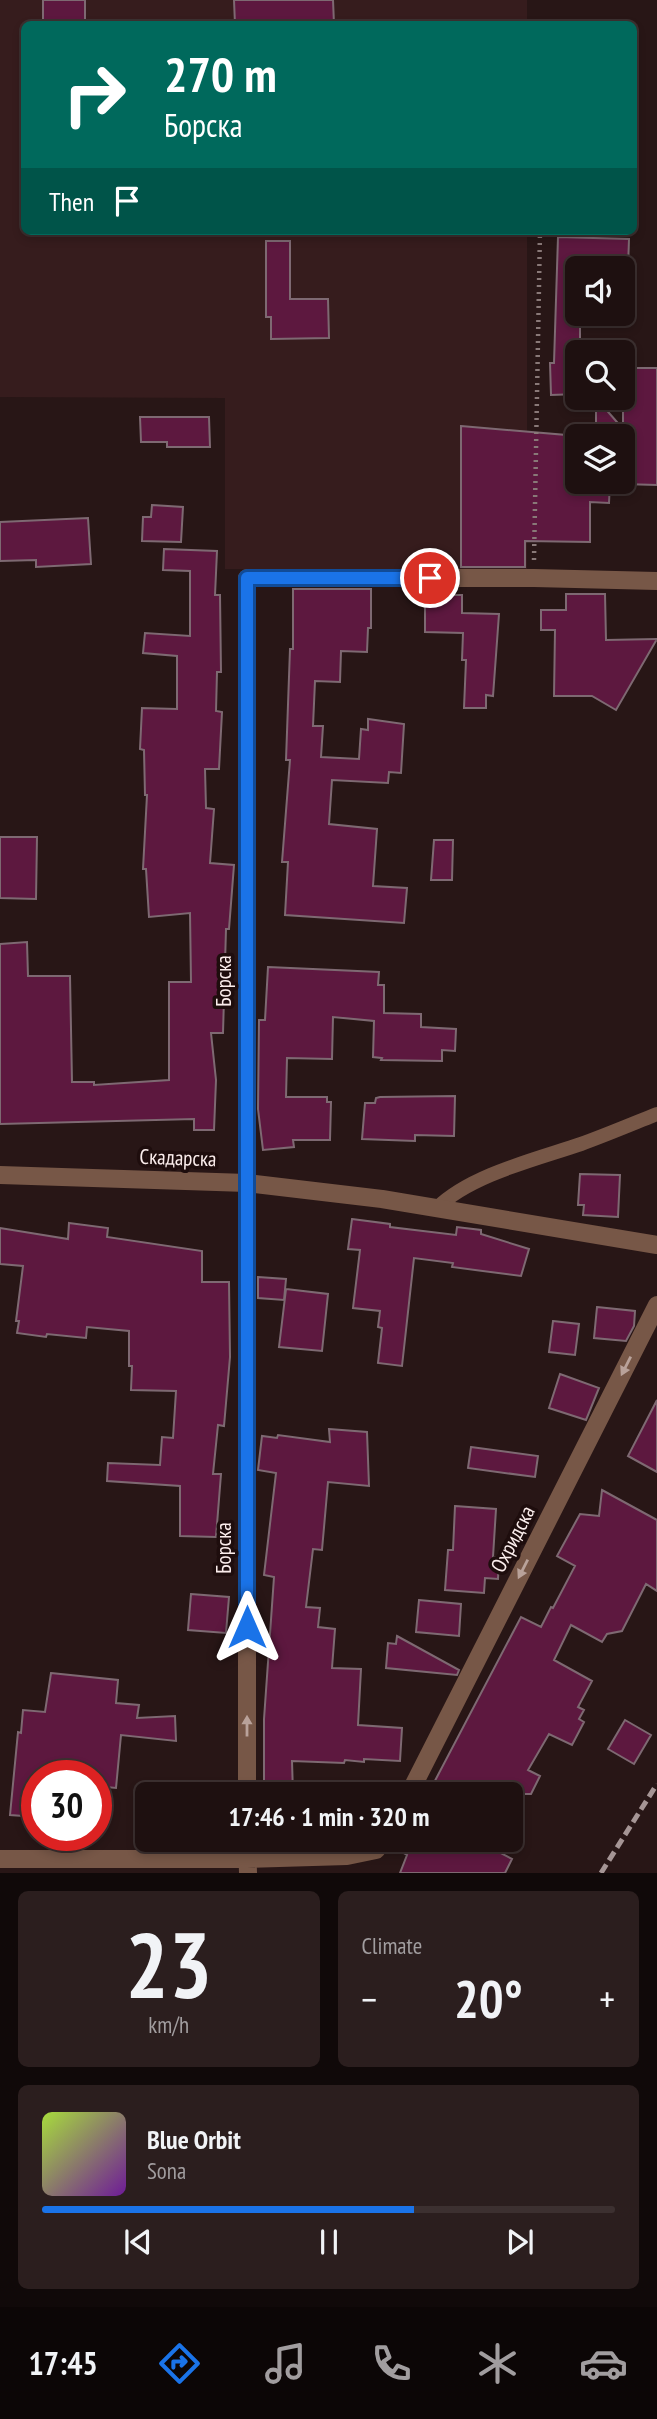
<!DOCTYPE html>
<html lang="en">
<head>
<meta charset="utf-8">
<style>
  :root { --surface:#1e1010; --page:#2b1e1e; --text:#f1f3f6; --muted:#a19d9f; --line:#3c3030; --accent:#1a73e8 }
  body { margin:0; font-family:"PT Sans Narrow",sans-serif; background:var(--page); color:var(--text); height:100vh; display:flex; flex-direction:column; font-size:26px; white-space:nowrap }
  * { box-sizing:border-box; margin:0 }
  p { font-size:23px; color:var(--muted) }
  .icon { flex:none; width:38px; height:38px; fill:none; stroke:currentColor; stroke-width:2; stroke-linecap:round; stroke-linejoin:round }
  .map { position:relative; height:1873px; overflow:hidden }
  .sheet { display:flex; flex-direction:column; gap:18px; padding:18px; background:#100909; flex:1 }
  .sheet>* { flex:none }
  .banner { position:absolute; left:21px; top:21px; width:616px; height:214px; border-radius:10px; box-shadow:0 4px 10px #0003,0 0 0 2px var(--line); background:#00695c; color:#fff; overflow:hidden }
  .controls { position:absolute; left:565px; top:256px; display:grid; gap:14px }
  .controls a { display:grid; place-items:center; width:70px; height:70px; border-radius:10px; background:var(--surface); box-shadow:0 4px 10px #0003,0 0 0 2px var(--line); font-size:35px }
  .speed { position:absolute; left:21px; top:1760px; display:flex; gap:14px; font-size:35px; font-weight:700; text-align:center }
  .speed>* { display:grid; place-content:center; width:91px; height:91px; border-radius:50%; background:var(--surface); box-shadow:0 4px 10px #0003,0 0 0 2px var(--line); line-height:1 }
  .speed .limit { border:10px solid #d22; background:#fff; color:#111 }
  .pin { position:absolute; display:grid; place-items:center; width:60px; height:60px; color:#fff; margin:-30px; border:4px solid #fff; border-radius:50%; box-shadow:0 2px 7px #0007 }
  .me { position:absolute; width:77px; margin:-38px; rotate:0deg; stroke-linejoin:round; filter:drop-shadow(0 0 5px #0008) }
  .turn { display:flex; align-items:center; gap:24px; height:147px; padding:0 28px; font-size:32px }
  .turn .icon { width:91px; height:91px; stroke-width:2.5 }
  .turn b { display:block; font-size:49px; line-height:60px }
  .then { display:flex; align-items:center; height:66px; padding:0 28px; background:#0003; gap:14px; font-size:26px }
  .big { font-size:52px; font-weight:700; line-height:1.1 }
  .sheet .tile { flex:1; display:flex; flex-direction:column; justify-content:center; gap:10px; min-width:0; padding:0 24px; border-radius:10px; background:var(--page) }
  .sheet .dial { align-items:center; gap:0 }
  .dial b { font-size:91px; line-height:1 }
  .song { display:flex; align-items:center; gap:21px }
  .cover { width:84px; height:84px; border-radius:10px; background:linear-gradient(135deg,hsl(80 70% 55%),hsl(280 70% 35%)) }
  .played { height:7px; border-radius:4px; background:linear-gradient(90deg,var(--accent) 65%,var(--line) 65%) }
  .keys { display:flex; justify-content:space-around; direction:ltr }
  .heat { display:flex; justify-content:space-between; align-items:center; font-size:38px; direction:ltr }
  .sheet .tiles { flex:1; display:grid; gap:18px; grid-template-columns:1fr 1fr }
  .tile:last-child { grid-column:span 2 }
  .trip { position:absolute; left:135px; top:1782px; width:388px; height:70px; border-radius:10px; background:var(--surface); box-shadow:0 4px 10px #0003,0 0 0 2px var(--line); font-weight:700; line-height:70px; text-align:center }
  .menu { display:flex; height:112px; justify-content:space-around; align-items:center; background:#0c0606; color:var(--muted) }
  .menu .icon { width:49px; height:49px }
  .menu .active { color:var(--accent) }
  .menu b { font-size:32px; color:var(--text) }
  .map>svg:first-child { display:block }
</style>
</head>
<body>
<div class="map">
<svg width="657" height="1873" viewBox="0 0 657 1873">
  <rect width="100%" height="100%" fill="#281616"/>
  <path fill="#361c1d" d="M 0,0 L 527,0 L 527,24 L 24,24 L 24,231 L 527,231 L 527,570 L 225,569 L 225,398 L 0,397 Z"/>
  <path fill="#5d183f" stroke="#7e6972" stroke-width="2" d="M 43,0 L 85,0 L 85,24 L 43,24 Z
    M 234,0 L 333,0 L 334,24 L 235,24 Z
    M 558,237 L 629,239 L 628,268 L 578,268 L 578,313 L 580,313 L 580,340 L 578,340 L 578,394 L 551,395 L 550,363 L 554,363 Z
    M 266,241 L 290,241 L 290,299 L 328,299 L 329,338 L 271,339 L 271,317 L 266,317 Z
    M 623,368 L 657,368 L 657,485 L 623,484 L 623,436 L 596,436 L 596,398 L 623,429 Z
    M 140,417 L 209,417 L 210,447 L 167,447 L 167,442 L 141,442 Z
    M 461,426 L 578,436 L 578,481 L 610,481 L 609,503 L 590,502 L 590,542 L 525,541 L 525,567 L 461,567 Z
    M 152,505 L 183,507 L 181,542 L 142,541 L 143,517 L 151,517 Z
    M 88,518 L 91,564 L 36,567 L 36,560 L 0,561 L 0,522 Z
    M 164,549 L 217,551 L 215,595 L 220,595 L 221,672 L 217,672 L 216,711 L 222,712 L 219,769 L 205,769 L 206,808 L 214,809 L 210,863 L 234,865 L 229,929 L 226,929 L 223,1033 L 211,1033 L 216,1080 L 214,1130 L 194,1130 L 194,1119 L 0,1124 L 0,944 L 27,942 L 28,976 L 70,976 L 72,1082 L 94,1082 L 94,1085 L 169,1080 L 169,982 L 191,982 L 190,913 L 149,917 L 146,869 L 143,869 L 147,795 L 145,795 L 144,750 L 140,749 L 142,708 L 177,709 L 177,656 L 143,653 L 145,633 L 190,636 L 190,571 L 163,570 Z
    M 293,589 L 371,589 L 371,628 L 368,628 L 367,652 L 341,651 L 340,682 L 315,681 L 313,726 L 323,726 L 321,757 L 359,759 L 361,729 L 368,730 L 368,719 L 404,724 L 401,773 L 389,772 L 388,783 L 332,780 L 329,824 L 377,829 L 373,886 L 407,888 L 404,923 L 285,915 L 288,862 L 282,862 L 290,760 L 286,760 L 290,649 L 293,649 Z
    M 566,594 L 605,594 L 606,640 L 657,639 L 616,710 L 592,696 L 554,696 L 555,630 L 541,630 L 541,610 L 566,610 Z
    M 425,595 L 462,595 L 462,613 L 499,614 L 493,696 L 486,695 L 486,708 L 464,708 L 466,660 L 462,660 L 463,633 L 425,632 Z
    M 0,837 L 37,837 L 36,899 L 0,898 Z
    M 434,840 L 453,840 L 452,880 L 431,880 Z
    M 268,967 L 379,972 L 378,985 L 384,985 L 384,1013 L 421,1014 L 421,1027 L 456,1029 L 455,1051 L 442,1050 L 442,1061 L 381,1060 L 382,1058 L 373,1057 L 374,1021 L 333,1017 L 332,1059 L 287,1058 L 286,1097 L 327,1097 L 327,1102 L 331,1102 L 330,1140 L 293,1140 L 294,1147 L 263,1150 L 258,1109 L 259,1020 L 265,1020 Z
    M 455,1096 L 454,1136 L 415,1135 L 415,1141 L 362,1139 L 365,1103 L 375,1103 L 376,1098 L 380,1097 Z
    M 580,1174 L 620,1175 L 618,1217 L 583,1215 L 584,1205 L 578,1205 Z
    M 352,1219 L 390,1224 L 390,1227 L 456,1235 L 457,1227 L 481,1230 L 481,1234 L 529,1249 L 521,1276 L 452,1267 L 453,1263 L 414,1258 L 402,1366 L 378,1363 L 382,1328 L 378,1327 L 380,1311 L 353,1308 L 360,1250 L 348,1249 Z
    M 69,1223 L 108,1228 L 107,1237 L 202,1251 L 202,1282 L 229,1282 L 230,1357 L 224,1426 L 218,1425 L 213,1474 L 221,1474 L 216,1537 L 180,1536 L 180,1486 L 107,1481 L 108,1463 L 160,1465 L 162,1437 L 173,1438 L 176,1391 L 131,1390 L 132,1366 L 129,1366 L 129,1331 L 87,1327 L 86,1338 L 47,1334 L 46,1337 L 17,1333 L 19,1321 L 16,1321 L 23,1266 L 0,1264 L 0,1228 L 68,1239 Z
    M 258,1277 L 286,1279 L 284,1300 L 258,1298 Z
    M 286,1289 L 328,1294 L 322,1351 L 279,1347 Z
    M 597,1307 L 635,1311 L 634,1326 L 626,1341 L 594,1338 Z
    M 553,1321 L 579,1324 L 575,1355 L 549,1352 Z
    M 560,1374 L 599,1388 L 586,1420 L 549,1408 Z
    M 657,1400 L 657,1472 L 628,1456 Z
    M 329,1429 L 367,1432 L 369,1486 L 328,1482 L 322,1550 L 313,1549 L 306,1607 L 320,1608 L 318,1627 L 335,1629 L 332,1668 L 361,1669 L 358,1725 L 402,1728 L 400,1761 L 364,1759 L 364,1762 L 345,1760 L 344,1763 L 292,1761 L 293,1794 L 264,1794 L 264,1719 L 274,1577 L 264,1575 L 276,1473 L 258,1470 L 262,1436 L 277,1438 L 278,1435 L 330,1442 Z
    M 471,1447 L 538,1456 L 535,1477 L 468,1468 Z
    M 602,1490 L 657,1520 L 657,1591 L 646,1584 L 622,1631 L 607,1634 L 602,1642 L 571,1625 L 554,1660 L 592,1681 L 578,1707 L 584,1710 L 579,1719 L 584,1722 L 572,1745 L 549,1734 L 528,1770 L 540,1776 L 531,1794 L 428,1794 L 521,1617 L 541,1627 L 551,1607 L 553,1608 L 575,1566 L 557,1556 L 580,1514 L 599,1516 Z
    M 455,1506 L 496,1509 L 493,1557 L 499,1558 L 498,1579 L 485,1578 L 484,1593 L 445,1590 L 448,1550 L 453,1550 Z
    M 191,1594 L 229,1597 L 226,1633 L 188,1630 Z
    M 419,1600 L 461,1604 L 459,1636 L 416,1632 Z
    M 397,1636 L 459,1670 L 457,1675 L 386,1668 L 388,1643 L 396,1644 Z
    M 51,1673 L 118,1680 L 116,1703 L 139,1705 L 137,1718 L 175,1716 L 176,1741 L 121,1735 L 116,1788 L 96,1786 L 96,1776 L 37,1776 L 37,1817 L 10,1815 L 18,1732 L 21,1733 L 23,1710 L 45,1712 Z
    M 625,1720 L 651,1735 L 634,1764 L 608,1749 Z
    M 396,1839 L 474,1839 L 512,1859 L 505,1873 L 400,1873 L 407,1855 L 393,1847 Z"/>
  <g fill="none" stroke-linecap="round" stroke-linejoin="round">
    <path stroke="#897978" stroke-width="4.5" stroke-dasharray="2 5" stroke-linecap="butt" d="M 534,560 L 540,231"/>
    <path stroke="#775747" stroke-width="14" d="M 437,1208 C 470,1175 537,1159 581,1144 C 606,1135 632,1124 657,1114"/>
    <path stroke="#775747" stroke-width="18" d="M 0,1175 L 247,1183 L 382,1199 L 657,1245
      M 247,1794 L 247,578 L 534,578 L 657,581
      M 409,1794 L 657,1305
      M 247,1839 L 248,1873
      M 0,1859 L 247,1859 L 347,1856 L 376,1850 L 385,1839"/>
    <path stroke="#a59595" stroke-width="5" stroke-dasharray="10 5" stroke-linecap="butt" d="M 601,1873 L 657,1784"/>
  </g>
  <defs><path id="oneway-solid" d="M-6-.8H1V-3.2L6.5 0L1 3.2V.8H-6Z" transform="scale(1.75)"/></defs>
  <g fill="#b9a29a">
    <use href="#oneway-solid" transform="translate(626 1366) rotate(117)"/>
    <use href="#oneway-solid" transform="translate(523 1569) rotate(117)"/>
    <use href="#oneway-solid" transform="translate(247 1726) rotate(-90)"/>
  </g>
  <g fill="none" stroke-linecap="round" stroke-linejoin="round">
    <defs>
      <path id="route" d="M 247,1627 L 247,578 L 430,578"/>
    </defs>
    <use href="#route" stroke="#114b97" stroke-width="18"/>
    <use href="#route" stroke="#1a73e8" stroke-width="12"/>
  </g>
  <g text-anchor="middle" stroke-width="7" stroke-linejoin="round" paint-order="stroke">
    <g font-size="21" fill="#fbedec" stroke="#1e0d0d">
      <text transform="translate(224 981) rotate(-90)" y="7">Борска</text>
      <text transform="translate(178 1158) rotate(2)" y="7">Скадарска</text>
      <text transform="translate(513 1539) rotate(-63)" y="7">Охридска</text>
      <text transform="translate(224 1548) rotate(-90)" y="7">Борска</text>
    </g>
  </g>
</svg>
<div class="controls">
<a><svg class="icon" aria-label="sound" viewBox="0 0 24 24"><path d="M4 9h4l5-4v14l-5-4H4zM17 9q2 3 0 6"/></svg></a>
<a><svg class="icon" aria-label="search" viewBox="0 0 24 24"><circle cx="10" cy="10" r="6"/><path d="M15 15l6 6"/></svg></a>
<a><svg class="icon" aria-label="layers" viewBox="0 0 24 24"><path d="M12 4l9 5-9 5-9-5zM3 14l9 5 9-5"/></svg></a>
</div>
<div class="speed"><div class="limit">30</div></div>
<div class="pin" style="left:430px;top:578px;background:#d93025"><svg class="icon" aria-label="arrive" viewBox="0 0 24 24"><path d="M6 21V4h12l-3 4 3 4H6"/></svg></div>
<svg class="me" style="left:247px;top:1627px" viewBox="-20 -20 40 40"><path d="M0-17L14 15 0 8-14 15z" fill="#1a73e8" stroke="#fff" stroke-width="4"/></svg>
<div class="trip">17:46 · 1 min · 320 m</div>
<div class="banner">
<div class="turn"><svg class="icon" aria-label="right" viewBox="0 0 24 24"><path d="M7 20v-9h11M14 6l5 5-5 5"/></svg><div><b>270 m</b>Борска</div></div>
<div class="then">Then<svg class="icon" aria-label="arrive" viewBox="0 0 24 24"><path d="M6 21V4h12l-3 4 3 4H6"/></svg></div>
</div>
</div>
<section class="sheet">
<div class="tiles">
<div class="tile dial"><b>23</b><p>km/h</p></div>
<div class="tile"><p>Climate</p>
<div class="heat"><a>−</a><b class="big">20°</b><a>+</a></div>
</div>
<div class="tile">
<div class="song"><i class="cover"></i><div><b>Blue Orbit</b><p>Sona</p></div></div>
<div class="played"></div>
<div class="keys"><svg class="icon" aria-label="previous" viewBox="0 0 24 24"><path d="M18 5L8 12l10 7zM5 5v14"/></svg><svg class="icon" aria-label="pause" viewBox="0 0 24 24"><path d="M8 5v14M16 5v14"/></svg><svg class="icon" aria-label="next" viewBox="0 0 24 24"><path d="M6 5l10 7-10 7zM19 5v14"/></svg></div>
</div>
</div>
</section>
<nav class="menu">
<b>17:45</b>
<svg class="icon active" aria-label="directions" viewBox="0 0 24 24"><path d="M12 3l9 9-9 9-9-9zM9 14v-3h6M13 9l2 2-2 2"/></svg>
<svg class="icon" aria-label="music" viewBox="0 0 24 24"><path d="M9 18V5l10-2v13"/><circle cx="6" cy="18" r="3"/><circle cx="16" cy="16" r="3"/></svg>
<svg class="icon" aria-label="phone" viewBox="0 0 24 24"><path d="M5 4h4l2 5-3 2q2 4 5 5l2-3 5 2v4C11 20 4 13 5 4z"/></svg>
<svg class="icon" aria-label="climate" viewBox="0 0 24 24"><path d="M12 3v18M4 7l16 10M4 17L20 7"/></svg>
<svg class="icon" aria-label="car" viewBox="0 0 24 24"><path d="M5 17H2v-5l4-1 3-4h7l3 4 3 1v5h-3M9 17h6M6 11h13"/><circle cx="7" cy="17" r="2"/><circle cx="17" cy="17" r="2"/></svg>
</nav>
</body>
</html>
